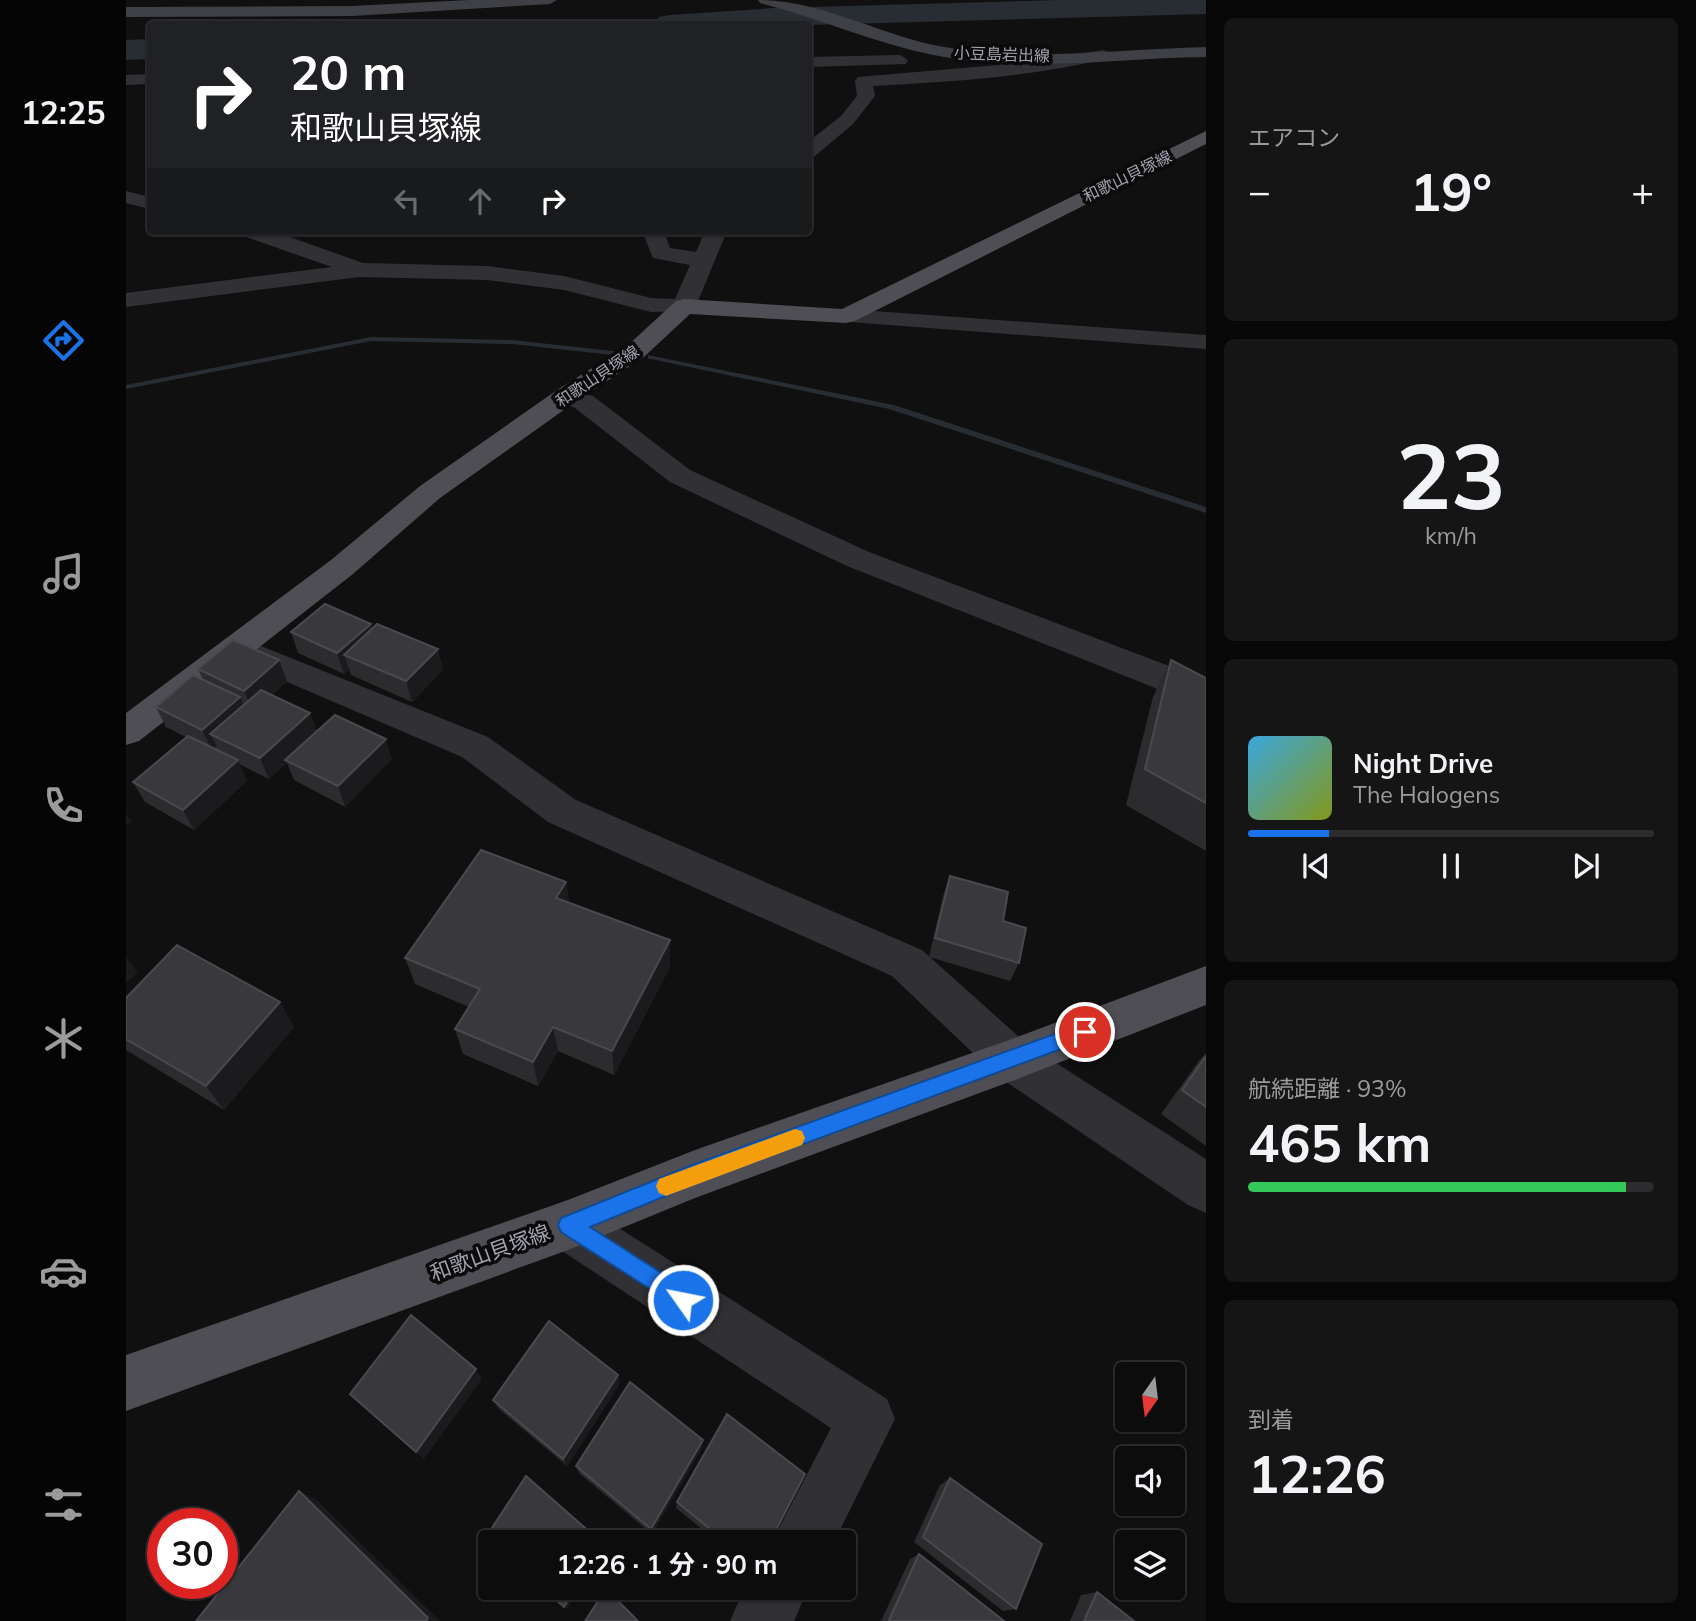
<!DOCTYPE html>
<html lang="ja">
<head>
<meta charset="utf-8">
<style>
  :root { --surface:#0c0c0d; --page:#151516; --text:#f1f3f6; --muted:#9a9b9d; --line:#2c2c2e; --accent:#1a73e8 }
  body { margin:0; font-family:Mulish,"Noto Sans JP",sans-serif; background:var(--page); color:var(--text); height:100vh; display:flex; flex-direction:column; font-size:26px; white-space:nowrap }
  * { box-sizing:border-box; margin:0 }
  p { font-size:23px; color:var(--muted) }
  .icon { flex:none; width:38px; height:38px; fill:none; stroke:currentColor; stroke-width:2; stroke-linecap:round; stroke-linejoin:round }
  .map { position:relative; flex:1; overflow:hidden }
  .panel { display:flex; flex-direction:column; gap:18px; padding:18px; background:#070707; width:490px }
  .panel>* { flex:none }
  .banner { position:absolute; left:21px; top:21px; width:665px; height:214px; border-radius:7px; box-shadow:0 2px 5px #0004,0 0 0 2px var(--line); background:#202124; color:#fff; overflow:hidden }
  .needle { width:46px; rotate:194deg }
  .controls { position:absolute; left:989px; top:1362px; display:grid; gap:14px }
  .controls a { display:grid; place-items:center; width:70px; height:70px; border-radius:7px; background:var(--surface); box-shadow:0 2px 5px #0004,0 0 0 2px var(--line); font-size:35px }
  .speed { position:absolute; left:21px; top:1508px; display:flex; gap:14px; font-size:35px; font-weight:700; text-align:center }
  .speed>* { display:grid; place-content:center; width:91px; height:91px; border-radius:50%; background:var(--surface); box-shadow:0 2px 5px #0004,0 0 0 2px var(--line); line-height:1 }
  .speed .limit { border:10px solid #d22; background:#fff; color:#111 }
  .pin { position:absolute; display:grid; place-items:center; width:60px; height:60px; color:#fff; margin:-30px; border:4px solid #fff; border-radius:50%; box-shadow:0 2px 7px #0007 }
  .me { position:absolute; width:77px; margin:-38px; rotate:303deg; stroke-linejoin:round; filter:drop-shadow(0 0 5px #0008) }
  .turn { display:flex; align-items:center; gap:24px; height:147px; padding:0 28px; font-size:32px }
  .turn .icon { width:91px; height:91px; stroke-width:2.5 }
  .turn b { display:block; font-size:49px; line-height:60px }
  .lanes { display:flex; align-items:center; height:66px; padding:0 28px; background:#0003; justify-content:center; gap:35px; direction:ltr }
  .lanes .off { opacity:.35 }
  .big { font-size:52px; font-weight:700; line-height:1.1 }
  .panel .widget { flex:1; display:flex; flex-direction:column; justify-content:center; gap:10px; min-width:0; padding:0 24px; border-radius:10px; background:var(--page) }
  .panel .dial { align-items:center; gap:0 }
  .dial b { font-size:91px; line-height:1 }
  .song { display:flex; align-items:center; gap:21px }
  .cover { width:84px; height:84px; border-radius:10px; background:linear-gradient(135deg,hsl(200 70% 55%),hsl(70 70% 35%)) }
  .played { height:7px; border-radius:4px; background:linear-gradient(90deg,var(--accent) 20%,var(--line) 20%) }
  .keys { display:flex; justify-content:space-around; direction:ltr }
  .heat { display:flex; justify-content:space-between; align-items:center; font-size:38px; direction:ltr }
  .charge { height:10px; border-radius:5px; background:linear-gradient(90deg,#34c759 93%,var(--line) 0) }
  .trip { position:absolute; left:352px; top:1530px; width:378px; height:70px; border-radius:7px; background:var(--surface); box-shadow:0 2px 5px #0004,0 0 0 2px var(--line); font-weight:700; line-height:70px; text-align:center }
  main { display:flex; flex:1; min-height:0 }
  .tabs { display:flex; flex-direction:column; width:126px; justify-content:space-around; align-items:center; background:#050505; color:var(--muted) }
  .tabs .icon { width:49px; height:49px }
  .tabs .current { color:var(--accent) }
  .tabs b { font-size:32px; color:var(--text) }
  .map>svg:first-child { display:block }
</style>
</head>
<body>
<main>
<nav class="tabs">
<b>12:25</b>
<svg class="icon current" aria-label="directions" viewBox="0 0 24 24"><path d="M12 3l9 9-9 9-9-9zM9 14v-3h6M13 9l2 2-2 2"/></svg>
<svg class="icon" aria-label="music" viewBox="0 0 24 24"><path d="M9 18V5l10-2v13"/><circle cx="6" cy="18" r="3"/><circle cx="16" cy="16" r="3"/></svg>
<svg class="icon" aria-label="phone" viewBox="0 0 24 24"><path d="M5 4h4l2 5-3 2q2 4 5 5l2-3 5 2v4C11 20 4 13 5 4z"/></svg>
<svg class="icon" aria-label="climate" viewBox="0 0 24 24"><path d="M12 3v18M4 7l16 10M4 17L20 7"/></svg>
<svg class="icon" aria-label="car" viewBox="0 0 24 24"><path d="M5 17H2v-5l4-1 3-4h7l3 4 3 1v5h-3M9 17h6M6 11h13"/><circle cx="7" cy="17" r="2"/><circle cx="17" cy="17" r="2"/></svg>
<svg class="icon" aria-label="filters" viewBox="0 0 24 24"><path d="M4 7h16M4 17h16"/><circle cx="9" cy="7" r="2"/><circle cx="15" cy="17" r="2"/></svg>
</nav>
<div class="map">
<svg width="1080" height="1621" viewBox="0 0 1080 1621">
  <rect width="100%" height="100%" fill="#101011"/>
  <g fill="none" stroke-linecap="round" stroke-linejoin="round">
    <path fill="#282c33" fill-rule="evenodd" d="M 245,337 L 386,340 L 487,351 L 491,353 L 487,355 L 386,344 L 245,341 L 0,389 L 0,385 Z
      M 522,355 L 768,405 L 1080,507 L 1080,513 L 763,409 L 525,359 L 522,359 Z"/>
    <path fill="#282c33" fill-rule="evenodd" d="M 933,0 L 1080,0 L 1080,14 L 682,25 L 528,24 L 533,17 L 544,15 L 648,8 Z
      M 24,39 L 24,59 L 0,60 L 0,40 Z"/>
    <path fill="#313135" fill-rule="evenodd" d="M 977,50 L 983,52 L 985,55 L 983,58 C 907,77 825,82 747,86 L 749,96 L 727,124 L 689,156 L 682,158 L 682,142 L 715,116 L 731,96 L 729,81 L 732,77 L 872,65 Z
      M 774,55 L 782,60 L 780,64 L 682,67 L 682,57 Z
      M 24,74 L 24,84 L 0,85 L 0,75 Z
      M 0,191 L 24,197 L 24,209 L 0,203 Z
      M 114,231 L 147,231 L 237,263 L 361,266 L 438,276 L 525,298 L 549,299 L 564,265 L 527,258 L 516,231 L 538,231 L 544,248 L 570,252 L 579,231 L 601,231 L 570,306 L 566,311 L 525,312 L 438,290 L 361,280 L 233,277 L 0,307 L 0,293 L 206,267 L 117,236 Z
      M 720,309 L 1080,335 L 1080,349 L 711,321 L 708,316 L 711,311 Z
      M 440,388 L 467,396 L 564,470 L 743,552 L 1051,669 L 1080,685 L 1080,714 L 1068,710 L 1027,687 L 721,566 L 544,482 L 449,408 L 431,402 L 427,396 L 431,390 Z
      M 110,636 L 362,737 L 450,800 L 796,950 L 902,1045 L 1080,1159 L 1080,1213 L 1062,1205 L 870,1075 L 766,976 L 422,822 L 336,757 L 98,655 L 93,647 L 98,639 Z
      M 442,1200 L 460,1207 L 761,1399 L 769,1419 L 708,1542 L 646,1542 L 705,1428 L 424,1243 L 417,1225 L 424,1207 Z
      M 619,1587 L 683,1587 L 668,1621 L 604,1621 Z"/>
    <path fill="#3f4045" fill-rule="evenodd" d="M 343,0 L 431,0 L 424,4 L 226,16 L 0,17 L 0,7 L 226,6 Z
      M 632,0 C 697,0 754,36 818,47 C 904,62 993,49 1080,47 L 1080,57 C 993,58 904,72 818,57 C 755,46 696,19 634,3 Z"/>
    <path fill="#4e4e54" fill-rule="evenodd" d="M 1080,131 L 1080,144 L 729,321 L 720,323 L 564,314 L 519,356 L 449,402 L 314,498 L 227,574 L 13,741 L 0,745 L 0,713 L 205,560 L 294,486 L 431,390 L 501,346 L 550,301 L 558,299 L 716,309 Z
      M 1080,966 L 1080,1005 L 886,1081 L 569,1198 L 442,1250 L 0,1411 L 0,1355 L 442,1200 L 569,1150 L 886,1039 Z"/>
  </g>
  <path fill="#2c2c2f" d="M 245,624 L 246,629 L 317,670 L 286,702 L 225,675 L 223,669 L 218,674 L 172,653 L 165,632 Z
    M 1045,660 L 1080,678 L 1080,851 L 1000,805 L 1027,697 Z
    M 72,669 L 161,681 L 146,695 L 191,731 L 266,759 L 219,807 L 168,780 L 161,763 L 143,779 L 113,764 L 121,781 L 68,830 L 19,802 L 7,782 L 60,737 L 40,727 L 30,707 L 77,680 Z
    M 824,876 L 877,921 L 893,963 L 884,981 L 803,957 L 817,896 Z
    M 440,882 L 443,902 L 544,967 L 488,1075 L 432,1051 L 412,1086 L 337,1054 L 329,1029 L 343,1007 L 289,984 L 279,958 Z
    M 0,998 L 168,1027 L 98,1110 L 0,1050 Z
    M 1080,1053 L 1080,1146 L 1035,1114 L 1072,1062 Z
    M 492,1375 L 493,1385 L 441,1466 L 373,1409 L 367,1400 Z
    M 577,1440 L 576,1448 L 526,1534 L 453,1473 L 450,1466 Z
    M 824,1478 L 890,1609 L 877,1611 L 788,1542 L 814,1485 Z
    M 551,1502 L 644,1542 L 592,1542 L 550,1508 Z
    M 793,1554 L 878,1621 L 755,1621 L 784,1559 Z
    M 971,1592 L 1008,1621 L 944,1621 L 955,1595 Z"/>
  <path fill="#1b1b1d" d="M 245,624 L 250,645 L 218,655 L 223,669 L 218,674 L 211,653 Z
    M 312,649 L 317,670 L 286,702 L 280,681 Z
    M 153,660 L 161,681 L 127,711 L 118,691 Z
    M 114,697 L 123,718 L 84,734 L 91,746 L 86,750 L 76,730 Z
    M 184,713 L 192,733 L 159,760 L 161,763 L 143,779 L 134,758 Z
    M 260,739 L 266,759 L 219,807 L 212,786 Z
    M 112,760 L 121,781 L 68,830 L 57,810 Z
    M 0,813 L 5,822 L 0,825 Z
    M 440,882 L 444,909 L 430,898 Z
    M 544,940 L 544,967 L 488,1075 L 486,1051 Z
    M 0,957 L 12,973 L 0,983 Z
    M 154,1002 L 168,1027 L 98,1110 L 80,1086 Z
    M 427,1027 L 432,1051 L 412,1086 L 407,1062 Z
    M 350,1369 L 356,1379 L 298,1459 L 290,1452 Z
    M 492,1375 L 493,1385 L 441,1466 L 437,1459 Z
    M 577,1440 L 576,1448 L 526,1534 L 525,1529 Z
    M 173,1491 L 191,1500 L 314,1621 L 300,1621 Z
    M 450,1587 L 455,1587 L 441,1609 L 438,1607 Z"/>
  <path fill="#39393d" stroke="#494a4f" stroke-width="2" d="M 199,604 L 245,624 L 211,653 L 165,632 Z
    M 251,624 L 312,649 L 280,681 L 218,655 Z
    M 107,640 L 153,660 L 118,691 L 72,669 Z
    M 1045,660 L 1080,678 L 1080,803 L 1019,769 Z
    M 67,675 L 114,697 L 76,730 L 30,707 Z
    M 135,690 L 184,713 L 134,758 L 84,734 Z
    M 209,715 L 260,739 L 212,786 L 159,760 Z
    M 62,736 L 112,760 L 57,810 L 7,782 Z
    M 355,850 L 440,882 L 430,898 L 544,940 L 486,1051 L 427,1027 L 407,1062 L 329,1029 L 354,989 L 279,958 Z
    M 824,876 L 882,892 L 877,921 L 900,928 L 893,963 L 809,938 Z
    M 51,945 L 154,1002 L 80,1086 L 0,1039 L 0,998 Z
    M 1080,1056 L 1080,1107 L 1056,1090 Z
    M 285,1315 L 350,1369 L 290,1452 L 224,1394 Z
    M 423,1321 L 492,1375 L 437,1459 L 367,1400 Z
    M 504,1382 L 577,1440 L 525,1529 L 450,1466 Z
    M 601,1414 L 679,1474 L 644,1542 L 600,1542 L 551,1502 Z
    M 400,1476 L 475,1542 L 365,1542 L 360,1537 Z
    M 824,1478 L 916,1544 L 890,1609 L 797,1537 Z
    M 173,1491 L 302,1618 L 300,1621 L 70,1621 Z
    M 793,1554 L 878,1621 L 764,1621 L 763,1620 Z
    M 416,1587 L 450,1587 L 438,1607 Z
    M 480,1589 L 512,1621 L 459,1621 Z
    M 971,1592 L 1008,1621 L 958,1621 Z"/>
  <path fill="#1a73e8" stroke="#114b97" stroke-width="2" d="M 959,1023 L 965,1026 L 968,1032 L 965,1038 L 569,1184 L 464,1227 L 565,1292 L 568,1300 L 565,1307 L 557,1310 L 435,1232 L 432,1225 L 435,1218 L 569,1164 Z"/>
  <path fill="#f59e0b" d="M 669,1129 L 676,1131 L 679,1138 L 676,1145 L 540,1196 L 533,1193 L 530,1186 L 533,1179 Z"/>
  <g text-anchor="middle" stroke-width="7" stroke-linejoin="round" paint-order="stroke">
    <g font-size="16" fill="#a2a4b0" stroke="#0b0b0c">
      <text transform="translate(876 54) rotate(2)" y="6">小豆島岩出線</text>
      <text transform="translate(1001 176) rotate(-26)" y="6">和歌山貝塚線</text>
      <text transform="translate(471 376) rotate(-34)" y="6">和歌山貝塚線</text>
    </g>
    <g font-size="21" fill="#a2a4b0" stroke="#0b0b0c">
      <text transform="translate(364 1253) rotate(-20)" y="7">和歌山貝塚線</text>
    </g>
  </g>
</svg>
<div class="controls">
<a><svg class="needle" viewBox="-14 -14 28 28"><path d="M0-13l5 13h-10z" fill="#e53935"/><path d="M0 13l5-13h-10z" fill="#9a9b9d"/></svg></a>
<a><svg class="icon" aria-label="sound" viewBox="0 0 24 24"><path d="M4 9h4l5-4v14l-5-4H4zM17 9q2 3 0 6"/></svg></a>
<a><svg class="icon" aria-label="layers" viewBox="0 0 24 24"><path d="M12 4l9 5-9 5-9-5zM3 14l9 5 9-5"/></svg></a>
</div>
<div class="speed"><div class="limit">30</div></div>
<div class="pin" style="left:959px;top:1032px;background:#d93025"><svg class="icon" aria-label="arrive" viewBox="0 0 24 24"><path d="M6 21V4h12l-3 4 3 4H6"/></svg></div>
<svg class="me" style="left:557px;top:1300px" viewBox="-20 -20 40 40"><circle r="17" fill="#1a73e8" stroke="#fff" stroke-width="3"/><path d="M0-11L8 9 0 5-8 9z" fill="#fff"/></svg>
<div class="trip">12:26 · 1 分 · 90 m</div>
<div class="banner">
<div class="turn"><svg class="icon" aria-label="right" viewBox="0 0 24 24"><path d="M7 20v-9h11M14 6l5 5-5 5"/></svg><div><b>20 m</b>和歌山貝塚線</div></div>
<div class="lanes"><svg class="icon off" aria-label="left" viewBox="0 0 24 24"><path d="M17 20v-9H6M10 6l-5 5 5 5"/></svg><svg class="icon off" aria-label="ahead" viewBox="0 0 24 24"><path d="M12 20V5M6 11l6-6 6 6"/></svg><svg class="icon" aria-label="right" viewBox="0 0 24 24"><path d="M7 20v-9h11M14 6l5 5-5 5"/></svg></div>
</div>
</div>
<section class="panel">
<div class="widget"><p>エアコン</p>
<div class="heat"><a>−</a><b class="big">19°</b><a>+</a></div>
</div>
<div class="widget dial"><b>23</b><p>km/h</p></div>
<div class="widget">
<div class="song"><i class="cover"></i><div><b>Night Drive</b><p>The Halogens</p></div></div>
<div class="played"></div>
<div class="keys"><svg class="icon" aria-label="previous" viewBox="0 0 24 24"><path d="M18 5L8 12l10 7zM5 5v14"/></svg><svg class="icon" aria-label="pause" viewBox="0 0 24 24"><path d="M8 5v14M16 5v14"/></svg><svg class="icon" aria-label="next" viewBox="0 0 24 24"><path d="M6 5l10 7-10 7zM19 5v14"/></svg></div>
</div>
<div class="widget"><p>航続距離 · 93%</p><b class="big">465 km</b><div class="charge"></div></div>
<div class="widget"><p>到着</p><b class="big">12:26</b></div>
</section>
</main>
</body>
</html>
